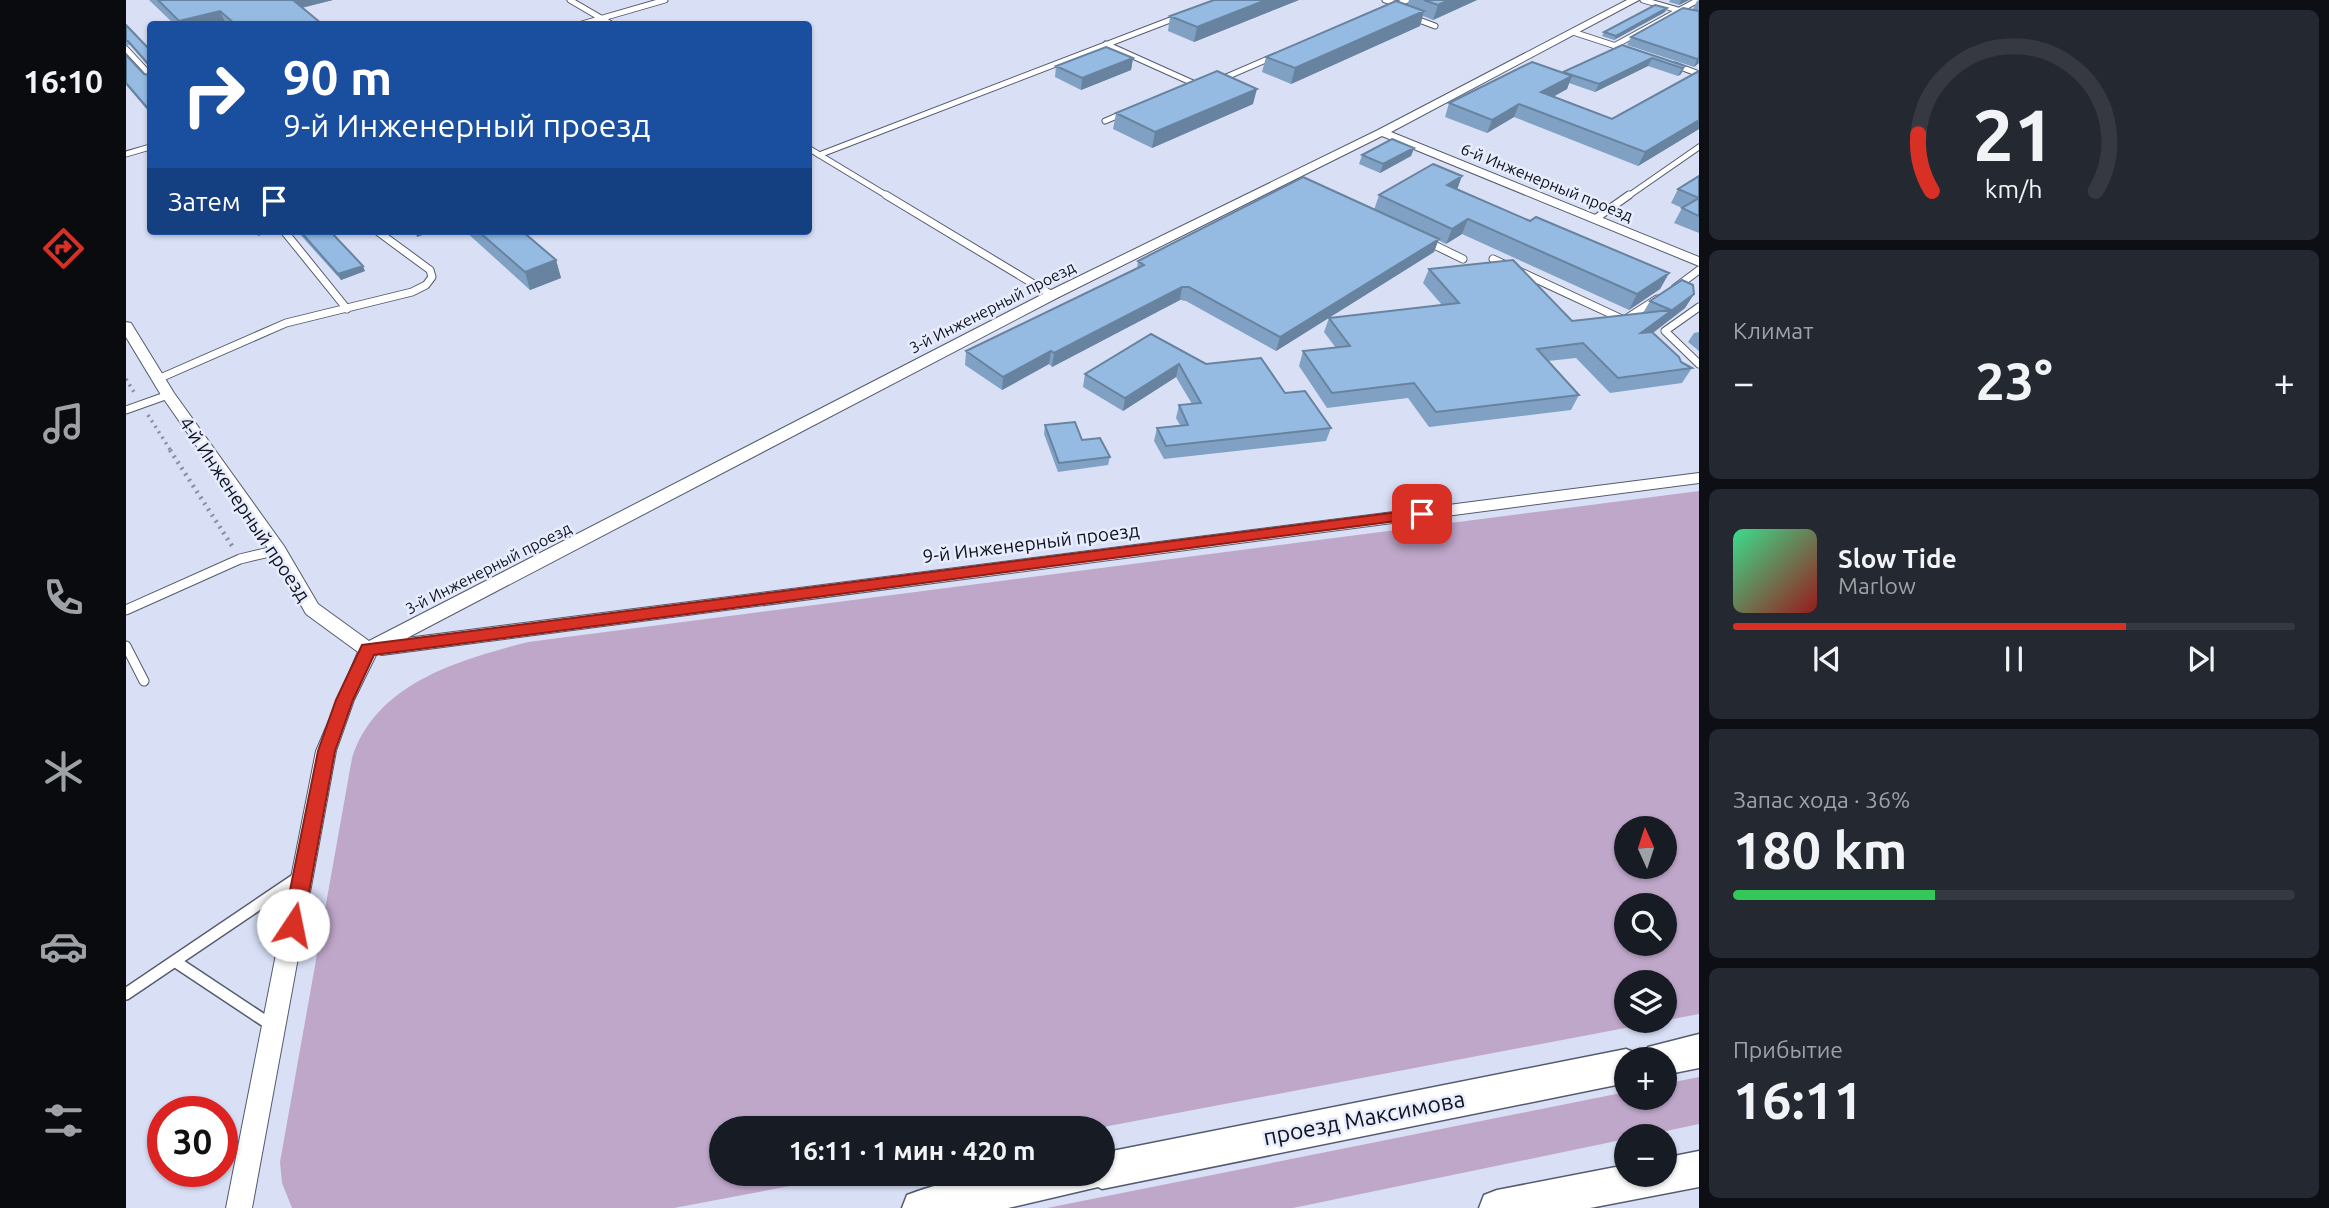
<!DOCTYPE html>
<html lang="ru">
<head>
<meta charset="utf-8">
<style>
  :root { --surface:#171b24; --page:#242831; --text:#f1f3f6; --muted:#9ea1a6; --line:#363941; --accent:#d93025 }
  body { margin:0; font-family:Ubuntu,sans-serif; background:var(--page); color:var(--text); height:100vh; display:flex; flex-direction:column; font-size:26px; white-space:nowrap }
  * { box-sizing:border-box; margin:0 }
  p { font-size:23px; color:var(--muted) }
  .icon { flex:none; width:38px; height:38px; fill:none; stroke:currentColor; stroke-width:2; stroke-linecap:round; stroke-linejoin:round }
  .map { position:relative; flex:1; overflow:hidden }
  .sheet { display:flex; flex-direction:column; gap:10px; padding:10px; background:#0d0f14; width:630px }
  .sheet>* { flex:none }
  .banner { position:absolute; left:21px; top:21px; width:665px; height:214px; border-radius:7px; box-shadow:0 2px 5px #0004; background:#1a4fa0; color:#fff; overflow:hidden }
  .needle { width:46px; rotate:357deg }
  .buttons { position:absolute; left:1488px; top:816px; display:grid; gap:14px }
  .buttons a { display:grid; place-items:center; width:63px; height:63px; border-radius:50%; background:var(--surface); box-shadow:0 2px 5px #0004; font-size:35px }
  .speed { position:absolute; left:21px; top:1096px; display:flex; gap:14px; font-size:35px; font-weight:700; text-align:center }
  .speed>* { display:grid; place-content:center; width:91px; height:91px; border-radius:50%; background:var(--surface); box-shadow:0 2px 5px #0004; line-height:1 }
  .speed .limit { border:10px solid #d22; background:#fff; color:#111 }
  .pin { position:absolute; display:grid; place-items:center; width:60px; height:60px; color:#fff; margin:-30px; border-radius:14px; box-shadow:0 4px 10px #0006 }
  .me { position:absolute; width:77px; margin:-38px; rotate:11deg; stroke-linejoin:round; filter:drop-shadow(0 0 5px #0008) }
  .turn { display:flex; align-items:center; gap:24px; height:147px; padding:0 21px; font-size:32px }
  .turn .icon { width:91px; height:91px; stroke-width:2.5 }
  .turn b { display:block; font-size:49px; line-height:60px }
  .then { display:flex; align-items:center; height:66px; padding:0 21px; background:#0003; gap:14px; font-size:26px }
  .big { font-size:52px; font-weight:700; line-height:1.1 }
  .sheet .tile { flex:1; display:flex; flex-direction:column; justify-content:center; gap:10px; min-width:0; padding:0 24px; border-radius:10px; background:var(--page) }
  .sheet .dial { align-items:center; gap:0 }
  .dial svg { height:182px; overflow:visible; fill:none; stroke:var(--line); stroke-width:7; stroke-linecap:round; text-anchor:middle }
  .dial text { fill:var(--text); stroke:none }
  .song { display:flex; align-items:center; gap:21px }
  .cover { width:84px; height:84px; border-radius:10px; background:linear-gradient(135deg,hsl(150 70% 55%),hsl(0 70% 35%)) }
  .played { height:7px; border-radius:4px; background:linear-gradient(90deg,var(--accent) 70%,var(--line) 70%) }
  .keys { display:flex; justify-content:space-around; direction:ltr }
  .heat { display:flex; justify-content:space-between; align-items:center; font-size:38px; direction:ltr }
  .charge { height:10px; border-radius:5px; background:linear-gradient(90deg,#34c759 36%,var(--line) 0) }
  .trip { position:absolute; left:583px; top:1116px; width:406px; height:70px; border-radius:35px; background:var(--surface); box-shadow:0 2px 5px #0004; font-weight:700; line-height:70px; text-align:center }
  main { display:flex; flex:1; min-height:0 }
  .tab-bar { display:flex; flex-direction:column; width:126px; justify-content:space-around; align-items:center; background:#090b0e; color:var(--muted) }
  .tab-bar .icon { width:49px; height:49px }
  .tab-bar .selected { color:var(--accent) }
  .tab-bar b { font-size:32px; color:var(--text) }
  .map>svg:first-child { display:block }
</style>
</head>
<body>
<main>
<nav class="tab-bar">
<b>16:10</b>
<svg class="icon selected" aria-label="directions" viewBox="0 0 24 24"><path d="M12 3l9 9-9 9-9-9zM9 14v-3h6M13 9l2 2-2 2"/></svg>
<svg class="icon" aria-label="music" viewBox="0 0 24 24"><path d="M9 18V5l10-2v13"/><circle cx="6" cy="18" r="3"/><circle cx="16" cy="16" r="3"/></svg>
<svg class="icon" aria-label="phone" viewBox="0 0 24 24"><path d="M5 4h4l2 5-3 2q2 4 5 5l2-3 5 2v4C11 20 4 13 5 4z"/></svg>
<svg class="icon" aria-label="climate" viewBox="0 0 24 24"><path d="M12 3v18M4 7l16 10M4 17L20 7"/></svg>
<svg class="icon" aria-label="car" viewBox="0 0 24 24"><path d="M5 17H2v-5l4-1 3-4h7l3 4 3 1v5h-3M9 17h6M6 11h13"/><circle cx="7" cy="17" r="2"/><circle cx="17" cy="17" r="2"/></svg>
<svg class="icon" aria-label="filters" viewBox="0 0 24 24"><path d="M4 7h16M4 17h16"/><circle cx="9" cy="7" r="2"/><circle cx="15" cy="17" r="2"/></svg>
</nav>
<div class="map">
<svg width="1573" height="1208" viewBox="0 0 1573 1208">
  <rect width="100%" height="100%" fill="#d9e0f6"/>
  <path fill="#bfa7ca" fill-rule="evenodd" d="M 1573,491 L 1573,1014 L 967,1129 L 595,1129 L 595,1174 L 727,1174 L 548,1208 L 166,1208 L 156,1183 L 154,1162 L 226,758 C 250,683 333,660 402,642 ZM 1500,828 L 1538,828 L 1538,866 L 1500,866 ZM 1500,905 L 1538,905 L 1538,943 L 1500,943 ZM 1500,982 L 1538,982 L 1538,1020 L 1500,1020 Z
    M 1573,1077 L 1573,1124 L 1517,1136 L 1500,1136 L 1500,1139 L 1167,1208 L 921,1208 L 1500,1092 L 1500,1097 L 1538,1097 L 1538,1084 Z"/>
  <g fill="none" stroke-linecap="round" stroke-linejoin="round">
    <defs>
      <path id="lane-far3" d="M 444,0 L 485,24
        M 1259,0 L 1271,4 L 1282,0
        M 1517,0 L 1573,16
        M 1285,17 L 1309,26
        M 456,24 L 539,0
        M 1447,32 L 1502,50
        M 980,44 L 1069,84 L 1063,86
        M 1488,46 L 1572,0
        M 0,49 L 24,75
        M 1549,65 L 1573,74
        M 1091,81 L 1149,56
        M 979,121 L 998,113
        M 682,148 L 763,197
        M 0,154 L 24,147
        M 693,155 L 1052,17
        M 1501,197 L 1573,147"/>
      <path id="lane-far2" d="M 760,195 L 926,295
        M 1469,219 L 1503,195
        M 158,231 L 221,309
        M 1302,242 L 1337,259
        M 1367,259 L 1498,320 L 1531,299
        M 1549,288 L 1573,270
        M 1573,307 L 1539,331 L 1573,364
        M 32,379 L 160,323 L 286,292 L 300,285 L 306,277 L 304,270 L 251,231
        M 0,410 L 42,395"/>
      <path id="lane-far1" d="M 0,610 L 114,559 L 152,550
        M 0,646 L 18,681"/>
      <path id="lane" d="M 50,962 L 145,1025
        M 0,994 L 173,877"/>
      <path id="street" d="M 1501,0 L 1513,0 L 1265,132 L 1573,257 L 1573,266 L 1256,136 L 931,298 L 281,638 L 1573,473 L 1573,483 L 256,655 L 251,653 L 228,700 L 210,751 L 126,1208 L 100,1208 L 190,751 L 232,652 L 180,614 L 146,554 L 35,395 L 0,337 L 0,322 L 5,323 L 48,393 L 158,546 L 192,604 L 243,641 L 921,292 L 1252,130 Z"/>
      <path id="secondary" d="M 1573,1034 L 1573,1068 L 1538,1075 L 1538,1059 L 1517,1059 L 1522,1047 Z
        M 1500,1049 L 1512,1054 L 1514,1059 L 1500,1059 L 1500,1083 L 976,1189 L 972,1187 L 882,1208 L 776,1208 L 781,1195 C 843,1170 912,1174 976,1174 L 976,1153 Z
        M 1573,1151 L 1573,1187 L 1464,1208 L 1353,1208 L 1358,1195 L 1371,1190 L 1500,1165 L 1500,1174 L 1538,1174 L 1538,1158 Z"/>
    </defs>
    <use href="#lane-far3" stroke="#555b6e" stroke-width="7"/>
    <use href="#lane-far2" stroke="#555b6e" stroke-width="9"/>
    <use href="#lane-far1" stroke="#555b6e" stroke-width="11"/>
    <use href="#lane" stroke="#555b6e" stroke-width="14"/>
    <use href="#street" stroke="#555b6e" stroke-width="2"/>
    <use href="#secondary" stroke="#555b6e" stroke-width="3"/>
    <path stroke="#8a8f9f" stroke-width="3.5" stroke-dasharray="2 4.5" stroke-linecap="butt" d="M 0,379 L 8,392
      M 22,415 L 45,451"/>
    <path stroke="#8a8f9f" stroke-width="4.5" stroke-dasharray="2 5" stroke-linecap="butt" d="M 44,450 L 108,549"/>
    <use href="#lane-far3" stroke="#fff" stroke-width="5"/>
    <use href="#lane-far2" stroke="#fff" stroke-width="7"/>
    <use href="#lane-far1" stroke="#fff" stroke-width="9"/>
    <use href="#lane" stroke="#fff" stroke-width="11"/>
    <use href="#street" fill="#fff" fill-rule="evenodd"/>
    <use href="#secondary" fill="#fff" fill-rule="evenodd"/>
  </g>
  <path fill="#80a1c3" d="M 23,0 L 207,0 L 176,8 L 196,24 L 48,24 Z
    M 1088,0 L 1173,0 L 1068,42 L 1042,31 L 1044,16 Z
    M 1283,0 L 1351,0 L 1307,20 L 1297,16 L 1294,26 L 1165,84 L 1136,72 L 1140,57 L 1281,5 Z
    M 1544,0 L 1563,0 L 1553,5 L 1543,2 Z
    M 1573,0 L 1573,11 L 1567,9 L 1571,1 Z
    M 1573,11 L 1573,63 L 1568,67 L 1501,45 L 1505,37 Z
    M 1539,12 L 1488,40 L 1476,36 L 1478,32 Z
    M 0,25 L 24,50 L 24,68 L 4,45 L 0,45 Z
    M 1496,45 L 1559,66 L 1555,74 L 1552,76 L 1522,66 L 1469,92 L 1443,83 L 1441,89 L 1427,97 L 1486,119 L 1573,71 L 1573,129 L 1512,166 L 1388,117 L 1361,133 L 1319,117 L 1323,103 L 1437,73 L 1437,72 Z
    M 0,55 L 18,74 L 24,75 L 24,113 L 0,85 Z
    M 1007,58 L 1005,70 L 955,90 L 929,77 L 930,66 Z
    M 1127,104 L 1026,148 L 987,129 L 990,113 Z
    M 1288,148 L 1285,156 L 1254,173 L 1233,164 L 1236,155 Z
    M 1573,176 L 1573,233 L 1548,223 L 1556,208 L 1545,203 L 1552,189 Z
    M 1331,189 L 1404,221 L 1543,273 L 1534,289 L 1503,310 L 1336,234 L 1320,244 L 1312,240 L 1308,252 L 1150,351 L 1060,301 L 1054,300 L 926,367 L 923,364 L 876,390 L 839,365 L 840,351 L 1011,268 L 1012,261 L 1248,210 L 1253,195 Z
    M 171,231 L 204,231 L 239,271 L 215,280 Z
    M 339,231 L 396,231 L 430,260 L 435,278 L 404,290 Z
    M 1303,269 L 1446,321 L 1517,313 L 1524,301 L 1568,294 L 1559,308 L 1527,333 L 1555,362 L 1566,368 L 1556,383 L 1484,393 L 1450,358 L 1422,361 L 1453,395 L 1445,410 L 1303,427 L 1282,398 L 1201,408 L 1173,366 L 1177,351 L 1210,348 L 1198,332 L 1203,318 L 1316,305 L 1297,283 Z
    M 1573,332 L 1573,351 L 1562,342 L 1568,333 Z
    M 1025,334 L 1080,364 L 1159,393 L 1205,428 L 1200,441 L 1038,459 L 1028,441 L 1031,428 L 1054,425 L 1050,418 L 1053,405 L 1066,404 L 1050,377 L 997,411 L 957,387 L 959,374 Z
    M 919,425 L 956,440 L 984,457 L 982,465 L 932,472 L 918,434 Z"/>
  <path fill="#68839f" d="M 162,0 L 207,0 L 166,10 Z
    M 1140,0 L 1173,0 L 1068,42 L 1071,27 Z
    M 1323,0 L 1351,0 L 1307,20 L 1312,5 Z
    M 1555,0 L 1563,0 L 1553,5 Z
    M 1541,8 L 1539,12 L 1488,40 L 1490,36 Z
    M 94,11 L 100,24 L 55,24 L 53,21 Z
    M 1298,11 L 1294,26 L 1165,84 L 1169,68 Z
    M 1007,58 L 1005,70 L 955,90 L 956,78 Z
    M 1526,58 L 1522,66 L 1469,92 L 1473,84 Z
    M 1573,58 L 1573,63 L 1568,67 L 1571,59 Z
    M 1559,66 L 1555,74 L 1552,76 L 1556,68 Z
    M 1446,76 L 1441,89 L 1410,106 L 1415,92 Z
    M 1131,89 L 1127,104 L 1026,148 L 1029,132 Z
    M 1393,104 L 1388,117 L 1361,133 L 1366,120 Z
    M 1573,120 L 1573,129 L 1512,166 L 1519,152 Z
    M 1288,148 L 1285,156 L 1254,173 L 1257,164 Z
    M 1336,176 L 1331,190 L 1321,185 Z
    M 1342,219 L 1336,234 L 1320,244 L 1326,229 Z
    M 129,231 L 148,231 L 132,236 Z
    M 289,231 L 308,231 L 291,237 Z
    M 1313,239 L 1308,252 L 1150,351 L 1154,337 Z
    M 430,260 L 435,278 L 404,290 L 399,272 Z
    M 237,266 L 239,271 L 215,280 L 212,274 Z
    M 1543,273 L 1534,289 L 1503,310 L 1511,294 Z
    M 1056,287 L 1054,300 L 926,367 L 928,353 Z
    M 1568,294 L 1559,308 L 1507,348 L 1515,333 Z
    M 925,351 L 923,364 L 876,390 L 877,377 Z
    M 1053,364 L 1050,377 L 997,411 L 999,398 Z"/>
  <path fill="#95bbe3" stroke="#68839f" stroke-width="2" d="M 32,0 L 167,0 L 196,24 L 109,24 L 94,11 L 53,21 Z
    M 1088,0 L 1140,0 L 1071,27 L 1044,16 Z
    M 1298,0 L 1323,0 L 1312,5 Z
    M 1270,1 L 1298,11 L 1169,68 L 1140,57 Z
    M 1529,5 L 1541,8 L 1490,36 L 1478,32 Z
    M 1557,8 L 1573,11 L 1573,58 L 1571,59 L 1505,37 Z
    M 0,25 L 24,50 L 24,66 L 2,41 L 0,41 Z
    M 1496,45 L 1559,66 L 1556,68 L 1526,58 L 1473,84 L 1437,72 Z
    M 980,47 L 1007,58 L 956,78 L 930,66 Z
    M 0,55 L 18,74 L 24,75 L 24,111 L 0,83 Z
    M 1406,62 L 1446,76 L 1415,92 L 1486,119 L 1573,71 L 1573,120 L 1519,152 L 1393,104 L 1366,120 L 1323,103 Z
    M 1091,71 L 1131,89 L 1029,132 L 990,113 Z
    M 1266,139 L 1288,148 L 1257,164 L 1236,155 Z
    M 1307,164 L 1336,176 L 1321,185 L 1404,221 L 1410,217 L 1543,273 L 1511,294 L 1342,219 L 1326,229 L 1253,195 Z
    M 1573,176 L 1573,198 L 1552,189 Z
    M 1177,177 L 1313,239 L 1154,337 L 1063,287 L 1056,287 L 928,353 L 925,351 L 877,377 L 840,351 L 1018,265 L 1012,261 Z
    M 1573,198 L 1573,216 L 1556,208 Z
    M 174,231 L 204,231 L 237,266 L 212,274 Z
    M 352,231 L 396,231 L 430,260 L 399,272 Z
    M 1387,260 L 1446,321 L 1545,310 L 1524,301 L 1556,280 L 1567,285 L 1568,294 L 1515,333 L 1526,332 L 1553,357 L 1555,362 L 1566,368 L 1492,378 L 1457,343 L 1411,349 L 1453,395 L 1310,412 L 1288,383 L 1206,393 L 1177,351 L 1224,346 L 1203,318 L 1333,303 L 1303,269 Z
    M 1025,334 L 1080,364 L 1135,358 L 1159,393 L 1179,391 L 1205,428 L 1040,446 L 1031,428 L 1062,425 L 1053,405 L 1075,403 L 1053,364 L 999,398 L 959,374 Z
    M 949,422 L 956,440 L 974,438 L 984,457 L 933,463 L 919,425 Z"/>
  <path fill="#d93025" stroke="#8d1f18" stroke-width="2" d="M 1296,509 L 1301,510 L 1303,514 L 1301,517 L 248,655 L 227,700 L 209,751 L 177,925 L 174,931 L 167,934 L 160,931 L 157,925 L 192,751 L 210,700 L 236,645 Z"/>
  <g text-anchor="middle" stroke-width="5" stroke-linejoin="round" paint-order="stroke">
    <g font-size="16" fill="#11131b" stroke="#e7edff">
      <text transform="translate(1421 182) rotate(22)" y="6">6-й Инженерный проезд</text>
      <text transform="translate(866 307) rotate(-27)" y="6">3-й Инженерный проезд</text>
      <text transform="translate(362 568) rotate(-27)" y="6">3-й Инженерный проезд</text>
    </g>
    <g font-size="19" fill="#11131b" stroke="#e7edff">
      <text transform="translate(119 509) rotate(56)" y="7">4-й Инженерный проезд</text>
      <text transform="translate(905 543) rotate(-7)" y="7">9-й Инженерный проезд</text>
    </g>
    <g font-size="23" fill="#11131b" stroke="#e7edff">
      <text transform="translate(1238 1118) rotate(-11)" y="8">проезд Максимова</text>
    </g>
  </g>
</svg>
<div class="buttons">
<a><svg class="needle" viewBox="-14 -14 28 28"><path d="M0-13l5 13h-10z" fill="#e53935"/><path d="M0 13l5-13h-10z" fill="#9ea1a6"/></svg></a>
<a><svg class="icon" aria-label="search" viewBox="0 0 24 24"><circle cx="10" cy="10" r="6"/><path d="M15 15l6 6"/></svg></a>
<a><svg class="icon" aria-label="layers" viewBox="0 0 24 24"><path d="M12 4l9 5-9 5-9-5zM3 14l9 5 9-5"/></svg></a>
<a>+</a>
<a>−</a>
</div>
<div class="speed"><div class="limit">30</div></div>
<div class="pin" style="left:1296px;top:514px;background:#d93025"><svg class="icon" aria-label="arrive" viewBox="0 0 24 24"><path d="M6 21V4h12l-3 4 3 4H6"/></svg></div>
<svg class="me" style="left:167px;top:925px" viewBox="-20 -20 40 40"><circle r="19" fill="#fff"/><path d="M0-13L10 11 0 6-10 11z" fill="#d93025"/></svg>
<div class="trip">16:11 · 1 мин · 420 m</div>
<div class="banner">
<div class="turn"><svg class="icon" aria-label="right" viewBox="0 0 24 24"><path d="M7 20v-9h11M14 6l5 5-5 5"/></svg><div><b>90 m</b>9-й Инженерный проезд</div></div>
<div class="then">Затем<svg class="icon" aria-label="arrive" viewBox="0 0 24 24"><path d="M6 21V4h12l-3 4 3 4H6"/></svg></div>
</div>
</div>
<section class="sheet">
<div class="tile dial"><svg viewBox="0 0 100 80">
<path d="M14 69A42 42 0 1 1 86 69"/>
<path d="M14 69A42 42 0 0 1 8 44" stroke="#d93025"/>
<text x="50" y="56" font-size="32" font-weight="700">21</text>
<text x="50" y="72" font-size="11">km/h</text>
</svg></div>
<div class="tile"><p>Климат</p>
<div class="heat"><a>−</a><b class="big">23°</b><a>+</a></div>
</div>
<div class="tile">
<div class="song"><i class="cover"></i><div><b>Slow Tide</b><p>Marlow</p></div></div>
<div class="played"></div>
<div class="keys"><svg class="icon" aria-label="previous" viewBox="0 0 24 24"><path d="M18 5L8 12l10 7zM5 5v14"/></svg><svg class="icon" aria-label="pause" viewBox="0 0 24 24"><path d="M8 5v14M16 5v14"/></svg><svg class="icon" aria-label="next" viewBox="0 0 24 24"><path d="M6 5l10 7-10 7zM19 5v14"/></svg></div>
</div>
<div class="tile"><p>Запас хода · 36%</p><b class="big">180 km</b><div class="charge"></div></div>
<div class="tile"><p>Прибытие</p><b class="big">16:11</b></div>
</section>
</main>
</body>
</html>
